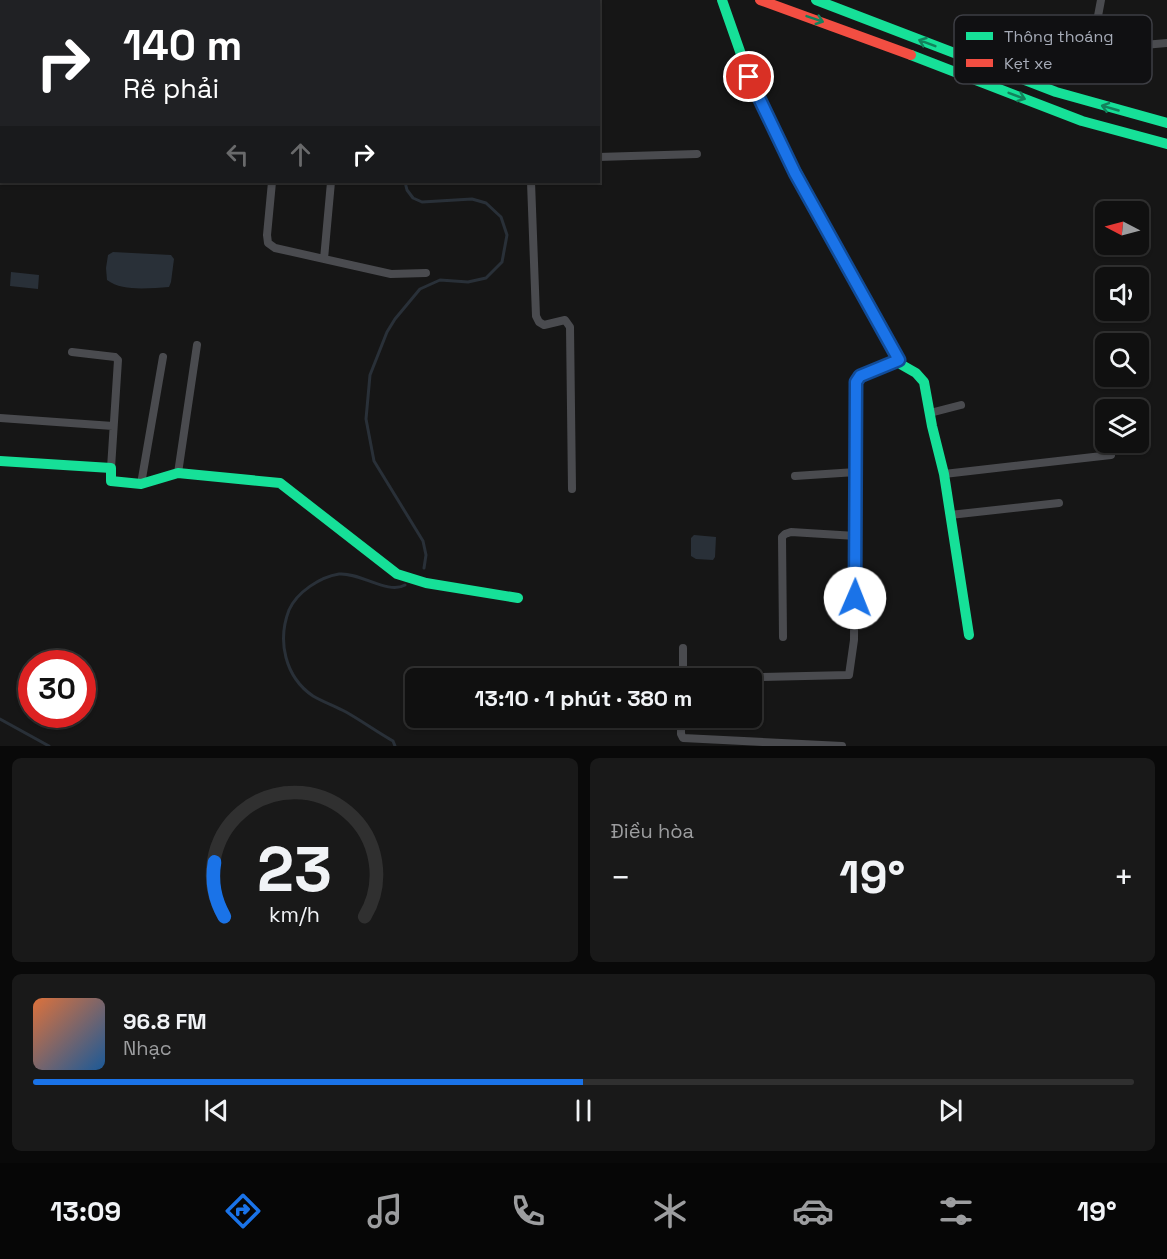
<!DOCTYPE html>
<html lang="vi">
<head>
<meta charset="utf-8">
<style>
  :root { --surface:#101010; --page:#191919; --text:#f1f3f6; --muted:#9c9d9f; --line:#303030; --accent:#1a73e8 }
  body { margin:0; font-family:"Space Grotesk",sans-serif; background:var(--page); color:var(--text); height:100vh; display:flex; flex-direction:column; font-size:22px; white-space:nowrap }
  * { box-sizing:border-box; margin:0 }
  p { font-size:20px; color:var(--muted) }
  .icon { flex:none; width:33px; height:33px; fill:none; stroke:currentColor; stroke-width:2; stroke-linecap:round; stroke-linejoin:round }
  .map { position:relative; height:746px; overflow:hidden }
  .panel { display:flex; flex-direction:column; gap:12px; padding:12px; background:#090909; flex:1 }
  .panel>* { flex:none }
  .banner { position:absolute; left:0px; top:0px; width:600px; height:183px; box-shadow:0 2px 4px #0004,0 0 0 2px var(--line); background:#202124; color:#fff; overflow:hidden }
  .needle { width:39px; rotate:276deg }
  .fabs { position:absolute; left:1095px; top:201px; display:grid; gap:12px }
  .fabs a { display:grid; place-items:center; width:54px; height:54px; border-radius:9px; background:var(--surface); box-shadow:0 2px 4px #0004,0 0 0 2px var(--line); font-size:30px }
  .speed { position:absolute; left:18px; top:650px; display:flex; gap:12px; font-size:30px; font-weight:700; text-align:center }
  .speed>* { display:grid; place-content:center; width:78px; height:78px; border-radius:50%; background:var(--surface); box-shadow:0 2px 4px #0004,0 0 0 2px var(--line); line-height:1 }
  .speed .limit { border:9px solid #d22; background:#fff; color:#111 }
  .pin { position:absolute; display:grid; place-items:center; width:51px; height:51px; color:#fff; margin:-26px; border:3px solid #fff; border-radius:50%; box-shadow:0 2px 6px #0007 }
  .me { position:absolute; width:66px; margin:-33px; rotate:1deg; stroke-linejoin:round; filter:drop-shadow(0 0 4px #0008) }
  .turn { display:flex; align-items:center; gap:21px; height:126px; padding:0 24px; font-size:27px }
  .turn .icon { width:78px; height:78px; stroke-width:2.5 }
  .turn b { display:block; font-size:42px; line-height:51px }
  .lanes { display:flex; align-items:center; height:57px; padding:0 24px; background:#0003; justify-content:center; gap:30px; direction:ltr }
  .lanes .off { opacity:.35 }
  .big { font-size:45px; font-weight:800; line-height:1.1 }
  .panel .tile { flex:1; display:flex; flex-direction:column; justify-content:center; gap:9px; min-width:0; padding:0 21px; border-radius:9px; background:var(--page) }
  .panel .dial { align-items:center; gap:0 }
  .dial svg { height:156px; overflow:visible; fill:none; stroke:var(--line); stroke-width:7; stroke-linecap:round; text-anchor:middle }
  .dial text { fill:var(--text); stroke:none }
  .song { display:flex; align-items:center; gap:18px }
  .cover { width:72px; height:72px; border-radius:9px; background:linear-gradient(135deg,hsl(20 70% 55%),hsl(210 70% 35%)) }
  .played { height:6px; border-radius:3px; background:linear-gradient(90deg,var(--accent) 50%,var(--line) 50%) }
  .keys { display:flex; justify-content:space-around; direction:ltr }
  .heat { display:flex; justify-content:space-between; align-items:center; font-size:33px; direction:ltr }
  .panel .tiles { flex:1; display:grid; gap:12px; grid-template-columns:1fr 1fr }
  .tile:last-child { grid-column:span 2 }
  .trip { position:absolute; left:405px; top:668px; width:357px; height:60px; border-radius:9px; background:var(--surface); box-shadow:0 2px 4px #0004,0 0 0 2px var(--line); font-weight:800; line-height:60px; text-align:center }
  .tab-bar { display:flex; height:96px; justify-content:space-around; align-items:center; background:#060606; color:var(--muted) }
  .tab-bar .icon { width:42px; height:42px }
  .tab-bar .current { color:var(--accent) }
  .tab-bar b { font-size:27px; color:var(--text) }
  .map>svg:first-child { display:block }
</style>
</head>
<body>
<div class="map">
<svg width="1167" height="746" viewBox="0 0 1167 746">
  <rect width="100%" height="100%" fill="#161616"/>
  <path fill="#293038" d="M 113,252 L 171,255 L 174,259 L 171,282 L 169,287 C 150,288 123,292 107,280 L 106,268 L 108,255 Z
    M 11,272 L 39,275 L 38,289 L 10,286 Z
    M 694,535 L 716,537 L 715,557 L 713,560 L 696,559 L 691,556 L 691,538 Z"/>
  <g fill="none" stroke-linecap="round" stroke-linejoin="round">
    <path stroke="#293038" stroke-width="3" d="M 462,2 L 462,0
      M 405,182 L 407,190 L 413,198 L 422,202 L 472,199 L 486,203 L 501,217 L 507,235 L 502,262 L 486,278 L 468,282 L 440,280 L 420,289 L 395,319 L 387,332 L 370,375 L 366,419 L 374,461 L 423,541 L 426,555 L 424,568
      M 0,719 L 49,746
      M 395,746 L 393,741 C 377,732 362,721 346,712 C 335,706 323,702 313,696 C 285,677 277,641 289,610 C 297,592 320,577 339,574 C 360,572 388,595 405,585"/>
    <path stroke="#4a4b4f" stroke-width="8" d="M 62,0 L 73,2
      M 1101,0 L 1098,16 L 1100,22 L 1111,32 L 1144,45 L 1167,43
      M 186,2 L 186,0
      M 323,2 L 323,0
      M 573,2 L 574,0
      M 598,157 L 697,154
      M 272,182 L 267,235 L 268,243 L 275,248 L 391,274 L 426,273
      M 531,182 L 536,316 L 539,322 L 544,325 L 565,320 L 570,327 L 572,489
      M 324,259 L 331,182
      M 72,352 L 115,357 L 118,360 L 111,468
      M 930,413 L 961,405
      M 0,418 L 113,426
      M 178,473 L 197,345
      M 944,474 L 1111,455
      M 795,476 L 856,472
      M 141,484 L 163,357
      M 950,515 L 1059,503
      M 783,637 L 782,537 L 785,534 L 791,532 L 856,536
      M 683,676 L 761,677 L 849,675 L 854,640 L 856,382 L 860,376 L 899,360
      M 683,678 L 683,648
      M 681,717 L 681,734 L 683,738 L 842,746"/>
    <path stroke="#16e098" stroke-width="10" d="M 722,0 L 749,77 L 771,125 L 902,365 L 916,373 L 924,382 L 932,426 L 944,474 L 969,635
      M 816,0 L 1056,92 L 1167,123
      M 911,55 L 1082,121 L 1167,144
      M 0,461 L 111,468 L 111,481 L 141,484 L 178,473 L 280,483 L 397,574 L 426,583 L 518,598"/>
    <path stroke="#f24e42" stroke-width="10" d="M 760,0 L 911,55"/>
  </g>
  <defs><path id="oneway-shaft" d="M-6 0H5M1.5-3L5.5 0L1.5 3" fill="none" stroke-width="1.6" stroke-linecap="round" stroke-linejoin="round" transform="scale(1.5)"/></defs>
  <g stroke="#13825c">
    <use href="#oneway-shaft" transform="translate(815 19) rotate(19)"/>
    <use href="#oneway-shaft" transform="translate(927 43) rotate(-159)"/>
    <use href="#oneway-shaft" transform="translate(1017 96) rotate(21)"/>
    <use href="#oneway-shaft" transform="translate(1110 108) rotate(-164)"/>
  </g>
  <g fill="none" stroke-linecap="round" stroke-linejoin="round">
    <defs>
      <path id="route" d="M 749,77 L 795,173 L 899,360 L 860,376 L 856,382 L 855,598"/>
    </defs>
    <use href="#route" stroke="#114b97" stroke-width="15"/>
    <use href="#route" stroke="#1a73e8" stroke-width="10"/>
  </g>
  <rect x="954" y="15" width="198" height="69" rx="9" fill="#101012" stroke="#3d3e44" stroke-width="1.5"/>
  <rect x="966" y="32" width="27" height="8" fill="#16e098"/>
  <rect x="966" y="59" width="27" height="8" fill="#f24e42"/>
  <g font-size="16" fill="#a6abb7">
    <text x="1004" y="42">Thông thoáng</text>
    <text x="1004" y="69">Kẹt xe</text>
  </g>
</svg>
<div class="fabs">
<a><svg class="needle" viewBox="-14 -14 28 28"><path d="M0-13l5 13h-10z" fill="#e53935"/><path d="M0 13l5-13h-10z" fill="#9c9d9f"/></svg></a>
<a><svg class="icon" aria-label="sound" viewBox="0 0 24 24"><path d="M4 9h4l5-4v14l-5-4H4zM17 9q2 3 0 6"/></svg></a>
<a><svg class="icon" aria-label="search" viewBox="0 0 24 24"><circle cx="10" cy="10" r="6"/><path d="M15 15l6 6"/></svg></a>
<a><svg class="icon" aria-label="layers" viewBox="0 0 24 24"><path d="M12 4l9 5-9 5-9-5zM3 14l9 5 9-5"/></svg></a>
</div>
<div class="speed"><div class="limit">30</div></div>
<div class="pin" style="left:749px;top:77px;background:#d93025"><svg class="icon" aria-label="arrive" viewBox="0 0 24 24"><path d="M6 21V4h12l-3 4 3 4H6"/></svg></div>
<svg class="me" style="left:855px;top:598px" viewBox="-20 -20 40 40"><circle r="19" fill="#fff"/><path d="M0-13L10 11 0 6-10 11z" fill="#1a73e8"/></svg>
<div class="trip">13:10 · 1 phút · 380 m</div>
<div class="banner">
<div class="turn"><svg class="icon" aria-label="right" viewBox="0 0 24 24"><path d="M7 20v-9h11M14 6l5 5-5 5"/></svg><div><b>140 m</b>Rẽ phải</div></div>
<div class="lanes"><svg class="icon off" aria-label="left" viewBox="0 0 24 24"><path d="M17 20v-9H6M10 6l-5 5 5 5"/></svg><svg class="icon off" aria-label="ahead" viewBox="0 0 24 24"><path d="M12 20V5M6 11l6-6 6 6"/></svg><svg class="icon" aria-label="right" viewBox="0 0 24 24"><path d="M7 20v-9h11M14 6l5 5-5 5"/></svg></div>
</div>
</div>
<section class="panel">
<div class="tiles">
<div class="tile dial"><svg viewBox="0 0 100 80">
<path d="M14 69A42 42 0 1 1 86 69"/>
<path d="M14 69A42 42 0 0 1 9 41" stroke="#1a73e8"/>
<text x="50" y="56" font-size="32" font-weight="700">23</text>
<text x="50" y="72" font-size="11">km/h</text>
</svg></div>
<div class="tile"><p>Điều hòa</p>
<div class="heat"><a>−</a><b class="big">19°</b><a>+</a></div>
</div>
<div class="tile">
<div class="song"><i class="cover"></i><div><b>96.8 FM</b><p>Nhạc</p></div></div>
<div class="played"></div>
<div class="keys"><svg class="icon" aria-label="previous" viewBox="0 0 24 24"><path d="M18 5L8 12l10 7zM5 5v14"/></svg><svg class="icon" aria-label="pause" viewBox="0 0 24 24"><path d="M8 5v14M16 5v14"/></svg><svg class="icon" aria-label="next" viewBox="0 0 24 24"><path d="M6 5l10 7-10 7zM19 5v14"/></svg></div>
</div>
</div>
</section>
<nav class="tab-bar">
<b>13:09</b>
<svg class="icon current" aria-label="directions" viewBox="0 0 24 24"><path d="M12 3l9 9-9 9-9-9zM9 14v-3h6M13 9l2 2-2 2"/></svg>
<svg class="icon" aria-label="music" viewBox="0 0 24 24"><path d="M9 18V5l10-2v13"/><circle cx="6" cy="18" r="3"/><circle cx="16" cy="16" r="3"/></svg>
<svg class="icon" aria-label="phone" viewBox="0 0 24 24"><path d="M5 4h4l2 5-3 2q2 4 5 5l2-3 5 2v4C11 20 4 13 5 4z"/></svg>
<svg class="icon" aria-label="climate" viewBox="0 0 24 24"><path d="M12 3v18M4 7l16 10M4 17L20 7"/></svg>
<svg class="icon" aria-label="car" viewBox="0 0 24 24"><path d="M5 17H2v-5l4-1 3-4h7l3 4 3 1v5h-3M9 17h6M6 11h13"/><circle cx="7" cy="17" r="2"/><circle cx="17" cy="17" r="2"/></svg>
<svg class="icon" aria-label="filters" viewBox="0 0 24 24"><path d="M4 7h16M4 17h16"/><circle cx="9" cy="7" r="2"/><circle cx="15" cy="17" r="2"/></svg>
<b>19°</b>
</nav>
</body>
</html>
